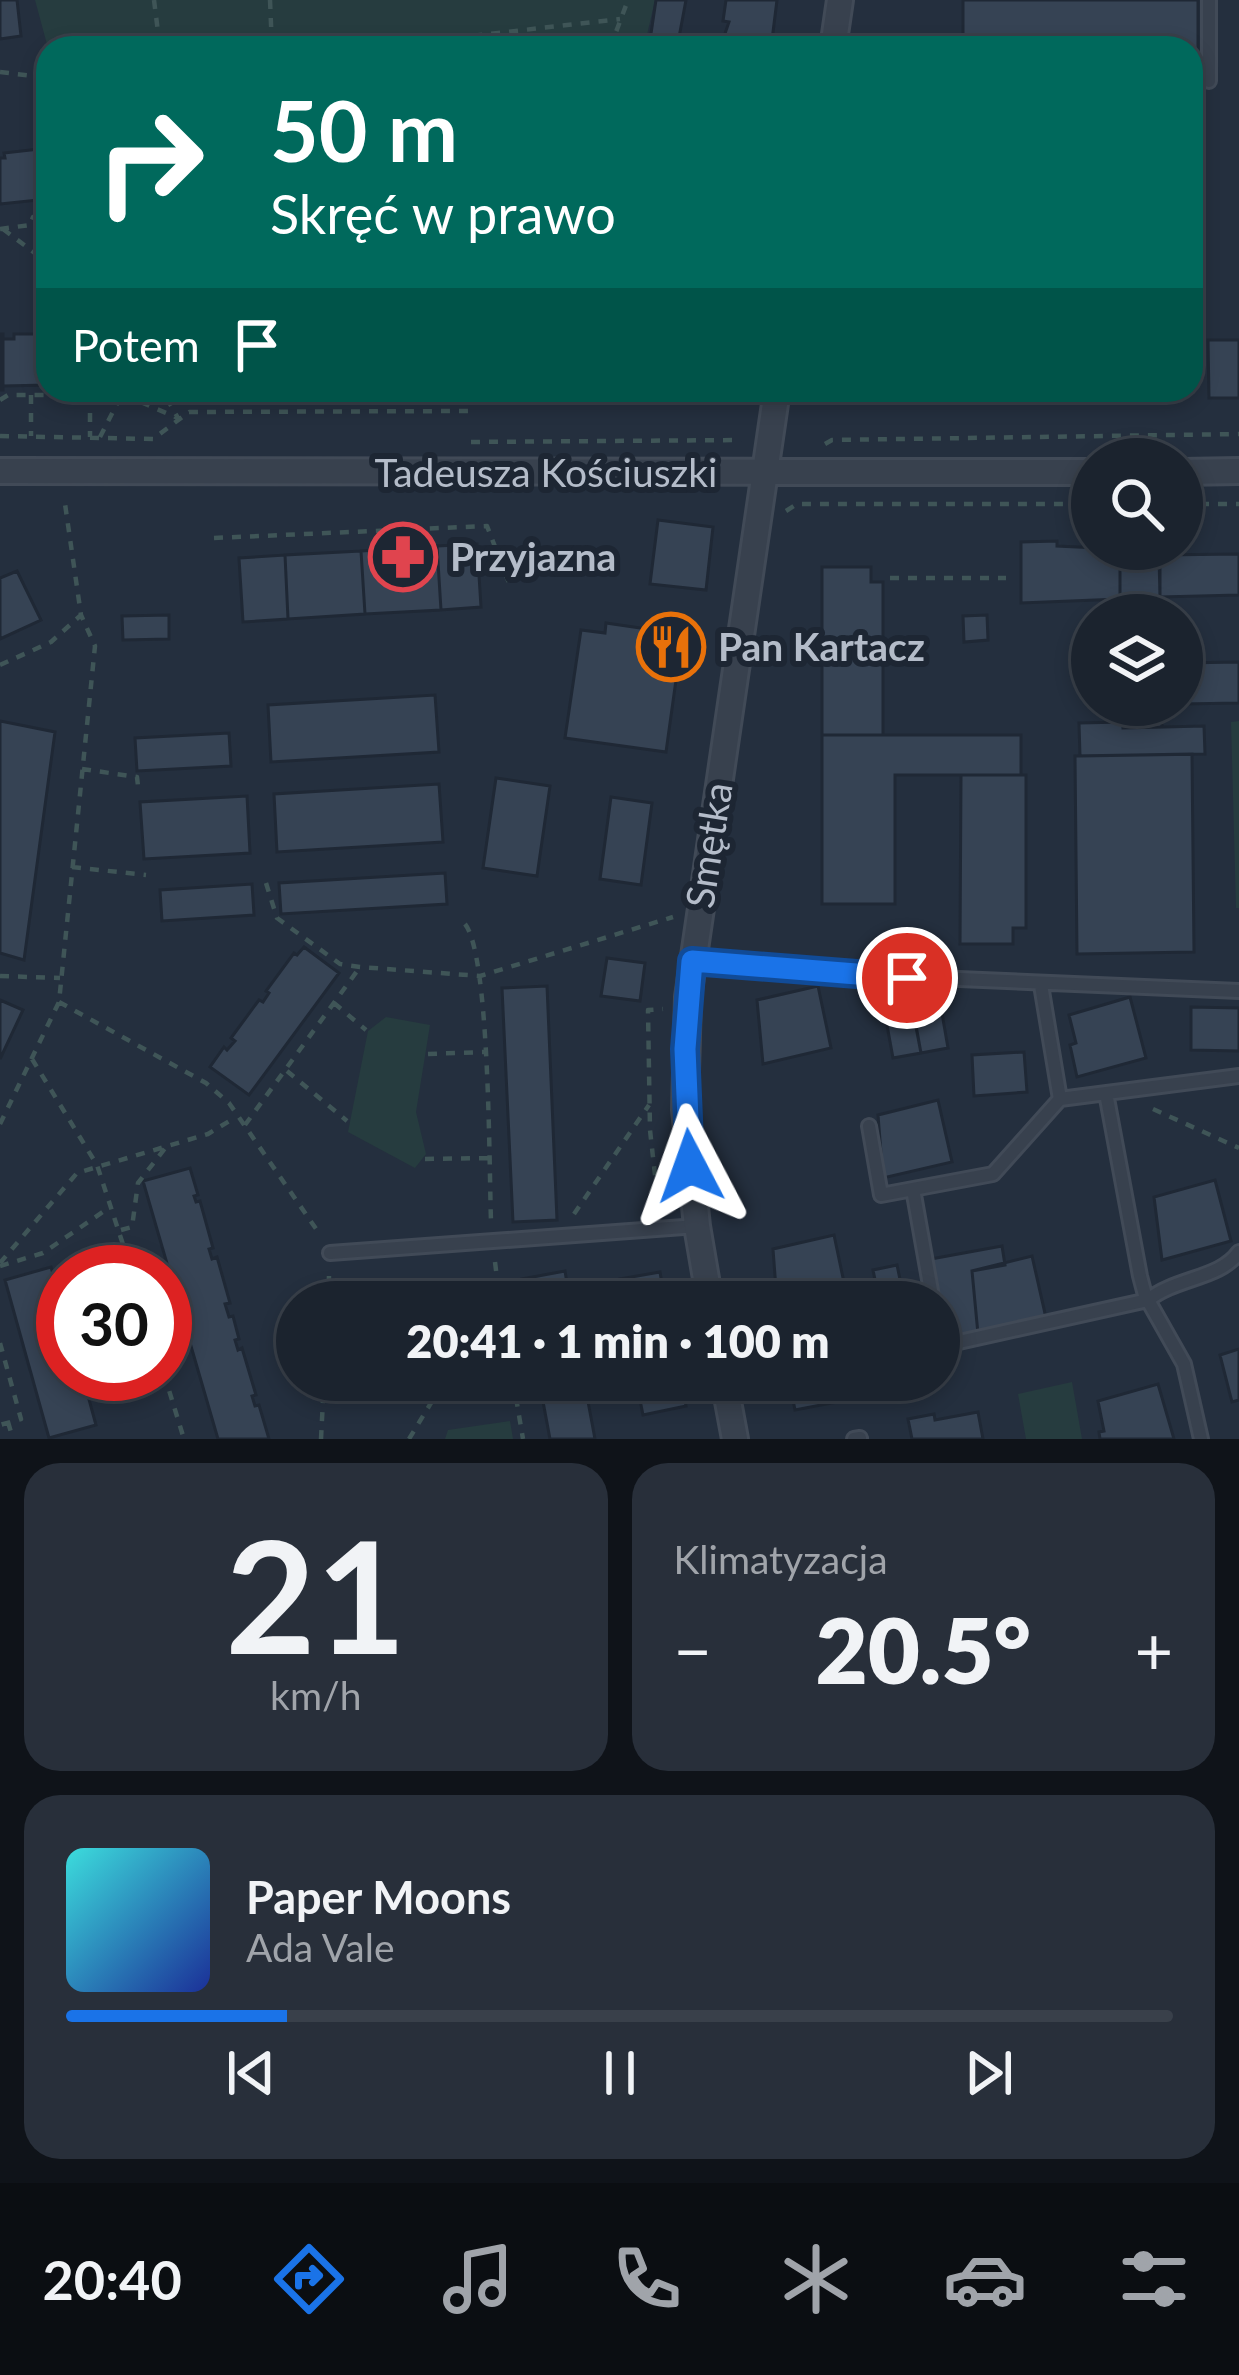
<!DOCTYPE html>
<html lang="pl">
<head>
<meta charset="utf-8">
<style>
  :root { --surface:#1b232e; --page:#282f3a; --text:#f1f3f6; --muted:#a0a4aa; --line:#39404a; --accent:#1a73e8 }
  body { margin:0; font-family:Lato,sans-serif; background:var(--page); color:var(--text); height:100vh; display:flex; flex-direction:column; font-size:45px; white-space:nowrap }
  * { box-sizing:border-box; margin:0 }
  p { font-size:39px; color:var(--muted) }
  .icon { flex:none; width:66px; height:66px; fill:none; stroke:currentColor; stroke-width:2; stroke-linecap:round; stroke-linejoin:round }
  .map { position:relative; height:1439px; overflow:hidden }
  .panel { display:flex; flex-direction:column; gap:24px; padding:24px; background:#0f1319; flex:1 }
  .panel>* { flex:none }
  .top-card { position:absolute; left:36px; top:36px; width:1167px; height:366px; border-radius:36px; box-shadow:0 6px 18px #0003,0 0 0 3px var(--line); background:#00695c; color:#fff; overflow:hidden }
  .fabs { position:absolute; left:1071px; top:438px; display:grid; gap:24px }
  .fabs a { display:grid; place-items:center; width:132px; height:132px; border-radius:50%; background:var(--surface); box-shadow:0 6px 18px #0003,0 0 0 3px var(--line); font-size:60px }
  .speed { position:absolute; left:36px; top:1245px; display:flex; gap:24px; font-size:60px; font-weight:700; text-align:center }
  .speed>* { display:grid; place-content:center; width:156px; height:156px; border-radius:50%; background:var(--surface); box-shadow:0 6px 18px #0003,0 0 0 3px var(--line); line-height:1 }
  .speed .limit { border:18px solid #d22; background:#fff; color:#111 }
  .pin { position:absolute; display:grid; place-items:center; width:102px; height:102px; color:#fff; margin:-51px; border:6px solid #fff; border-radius:50%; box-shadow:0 3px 12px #0007 }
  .me { position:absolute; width:132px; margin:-66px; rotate:356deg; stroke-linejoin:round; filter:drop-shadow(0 0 9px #0008) }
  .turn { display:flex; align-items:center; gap:42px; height:252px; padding:0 36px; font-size:54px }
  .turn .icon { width:156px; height:156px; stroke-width:2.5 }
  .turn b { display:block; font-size:84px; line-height:102px }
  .then { display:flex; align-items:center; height:114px; padding:0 36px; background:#0003; gap:24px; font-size:45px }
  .big { font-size:90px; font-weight:800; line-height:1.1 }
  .panel .card { flex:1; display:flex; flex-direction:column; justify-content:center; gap:18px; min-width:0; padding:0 42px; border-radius:36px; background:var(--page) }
  .panel .dial { align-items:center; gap:0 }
  .dial b { font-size:156px; line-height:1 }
  .song { display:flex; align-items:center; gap:36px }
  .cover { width:144px; height:144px; border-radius:18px; background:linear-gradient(135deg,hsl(180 70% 55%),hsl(230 70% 35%)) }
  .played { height:12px; border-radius:6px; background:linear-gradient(90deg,var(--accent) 20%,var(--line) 20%) }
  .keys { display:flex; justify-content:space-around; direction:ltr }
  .heat { display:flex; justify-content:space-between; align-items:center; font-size:66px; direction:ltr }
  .panel .tiles { flex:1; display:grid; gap:24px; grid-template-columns:1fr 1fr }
  .card:last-child { grid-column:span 2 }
  .trip { position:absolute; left:276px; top:1281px; width:684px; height:120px; border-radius:60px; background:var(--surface); box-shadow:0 6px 18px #0003,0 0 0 3px var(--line); font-weight:800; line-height:120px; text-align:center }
  .dock { display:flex; height:192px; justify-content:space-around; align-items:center; background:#0b0e12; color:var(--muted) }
  .dock .icon { width:84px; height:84px }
  .dock .current { color:var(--accent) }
  .dock b { font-size:54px; color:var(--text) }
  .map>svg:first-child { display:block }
</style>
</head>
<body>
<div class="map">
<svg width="1239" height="1439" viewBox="0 0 1239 1439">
  <rect width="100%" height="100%" fill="#242f3e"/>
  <path fill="#263c3f" d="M 35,0 L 655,0 L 644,48 L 48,48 Z
    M 1239,721 L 1239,908 L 1236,908 L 1231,722 Z
    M 386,1017 L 430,1025 L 416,1112 L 426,1154 L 415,1168 L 348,1132 L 368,1031 Z
    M 1072,1382 L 1082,1439 L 1026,1439 L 1018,1394 Z
    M 510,1421 L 513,1439 L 445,1439 L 448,1430 Z"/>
  <path fill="#364354" stroke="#1f2835" stroke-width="3" d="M 0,0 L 17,0 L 21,36 L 0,39 Z
    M 656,0 L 686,0 L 677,48 L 649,47 Z
    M 726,0 L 777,0 L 771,48 L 720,48 L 729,22 L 723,21 Z
    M 963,0 L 1198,0 L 1198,83 L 1191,83 L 1191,48 L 963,48 Z
    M 48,148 L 48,199 L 0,204 L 0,158 L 5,158 L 4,153 Z
    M 0,334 L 3,334 L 3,390 L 0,390 Z
    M 14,334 L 48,334 L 48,385 L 3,386 L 3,339 L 14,339 Z
    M 1208,340 L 1239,340 L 1239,398 L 1209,398 Z
    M 969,390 L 1020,390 L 1020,400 L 969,400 Z
    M 658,520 L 713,527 L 706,590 L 650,584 Z
    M 1057,541 L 1057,546 L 1120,549 L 1120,599 L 1021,603 L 1021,542 Z
    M 477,544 L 481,607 L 441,610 L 437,546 Z
    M 437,546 L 441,610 L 365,614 L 361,551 Z
    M 361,551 L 365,614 L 288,619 L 285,555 Z
    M 1239,554 L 1239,595 L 1160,597 L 1159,555 Z
    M 285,555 L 288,619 L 243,622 L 239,558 Z
    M 822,567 L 871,567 L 871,582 L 883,582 L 883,735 L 822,735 Z
    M 1160,568 L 1160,615 L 1120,615 L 1120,569 Z
    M 17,571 L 41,620 L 0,639 L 0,578 Z
    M 169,615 L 169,639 L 123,640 L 122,616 Z
    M 987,615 L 988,640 L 964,642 L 963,616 Z
    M 606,623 L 661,631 L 659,641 L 681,644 L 666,752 L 565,738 L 581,630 L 605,633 Z
    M 1239,662 L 1239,703 L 1182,704 L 1182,663 Z
    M 435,695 L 439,752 L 271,762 L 268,705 Z
    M 1122,705 L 1161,705 L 1162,727 L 1123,728 Z
    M 0,721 L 55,732 L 24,960 L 0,953 Z
    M 1123,722 L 1123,728 L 1204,726 L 1205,754 L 1080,756 L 1079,723 Z
    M 229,733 L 231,766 L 137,771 L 135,738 Z
    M 822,735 L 1021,735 L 1021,775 L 895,775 L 895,904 L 822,904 Z
    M 1192,754 L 1194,952 L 1077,954 L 1075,756 Z
    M 961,775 L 1026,775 L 1026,928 L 1013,928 L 1013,944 L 960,944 Z
    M 496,778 L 550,786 L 537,876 L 483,868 Z
    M 439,784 L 443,842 L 277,852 L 274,794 Z
    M 247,796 L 250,853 L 144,859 L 140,802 Z
    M 611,797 L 652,803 L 641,885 L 600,879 Z
    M 445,873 L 447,904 L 281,914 L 279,883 Z
    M 252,884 L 254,915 L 162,921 L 160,890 Z
    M 304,947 L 339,973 L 249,1095 L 210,1067 L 224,1047 L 227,1050 L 235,1041 L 231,1038 L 259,1000 L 263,1002 L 269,993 L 266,991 L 294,953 L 297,955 Z
    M 607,958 L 645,963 L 640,1001 L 601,996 Z
    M 547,986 L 557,1220 L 513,1222 L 502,988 Z
    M 818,986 L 831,1048 L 763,1064 L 757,1000 Z
    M 909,987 L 921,1053 L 893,1058 L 881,992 Z
    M 939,996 L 948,1048 L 921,1053 L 911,1001 Z
    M 1130,997 L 1146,1058 L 1077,1077 L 1070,1045 L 1076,1043 L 1069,1015 Z
    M 0,1000 L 23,1010 L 0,1059 Z
    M 1191,1007 L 1239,1008 L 1239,1051 L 1191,1050 Z
    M 1024,1052 L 1027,1092 L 974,1096 L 972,1055 Z
    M 938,1100 L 952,1162 L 883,1178 L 878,1115 Z
    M 190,1168 L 198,1195 L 194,1196 L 196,1202 L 200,1201 L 213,1248 L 209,1249 L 212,1259 L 217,1257 L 230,1303 L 225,1304 L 229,1317 L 233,1316 L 239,1339 L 235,1340 L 238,1350 L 242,1348 L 256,1395 L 252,1396 L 255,1406 L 259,1405 L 269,1439 L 218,1439 L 143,1181 Z
    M 1215,1180 L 1231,1241 L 1162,1260 L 1154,1197 Z
    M 834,1235 L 847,1297 L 777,1302 L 773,1249 Z
    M 1002,1246 L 1005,1265 L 972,1271 L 978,1334 L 945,1340 L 931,1259 Z
    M 1032,1256 L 1046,1318 L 978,1334 L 972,1271 Z
    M 897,1265 L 902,1289 L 878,1294 L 873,1270 Z
    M 51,1267 L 63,1308 L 60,1314 L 63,1374 L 76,1374 L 79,1382 L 84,1381 L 96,1425 L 49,1438 L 5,1280 Z
    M 565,1271 L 570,1302 L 526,1302 L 522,1279 Z
    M 660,1272 L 665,1302 L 624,1302 L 620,1279 Z
    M 409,1291 L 411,1302 L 386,1302 L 385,1294 Z
    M 1239,1349 L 1239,1400 L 1232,1402 L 1220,1355 Z
    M 539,1380 L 584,1380 L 595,1439 L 550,1439 Z
    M 636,1380 L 681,1380 L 686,1406 L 643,1415 Z
    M 814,1380 L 919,1380 L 920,1386 L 795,1410 L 790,1385 Z
    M 1158,1384 L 1174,1439 L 1100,1439 L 1099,1432 L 1104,1431 L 1098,1401 Z
    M 978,1412 L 983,1439 L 912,1439 L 908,1419 L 934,1414 L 935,1420 Z"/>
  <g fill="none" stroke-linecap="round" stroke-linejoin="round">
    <defs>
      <path id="lane" d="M 1209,0 L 1209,81
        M 692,961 L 818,973 L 1239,991
        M 1106,1093 L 1140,1276 L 1145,1295 L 1184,1364 L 1201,1439
        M 1060,1099 L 1239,1076
        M 869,1126 L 881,1195 L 993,1174 L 1060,1099 L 1041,985
        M 913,1189 L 933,1302
        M 330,1253 L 697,1226
        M 939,1334 L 941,1346 L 1148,1300 C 1177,1277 1220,1279 1239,1252
        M 854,1439 L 860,1438"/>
      <path id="street" d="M 833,48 L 840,0
        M 0,471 L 1092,472
        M 1182,472 L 1239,471
        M 710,1302 L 697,1226 L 685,1110 L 688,997 L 777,390
        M 724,1380 L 735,1439"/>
    </defs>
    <use href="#lane" stroke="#414a57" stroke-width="18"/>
    <use href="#street" stroke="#414a57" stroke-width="30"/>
    <path stroke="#3f5557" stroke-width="4.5" stroke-dasharray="9 9" stroke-linecap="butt" d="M 154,0 L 160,48
      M 270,0 L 272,48
      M 366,48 L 620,19
      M 610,48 L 628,0
      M 0,72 L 33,76 L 48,90
      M 0,229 L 30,225 L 33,217 L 48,215
      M 3,229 L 48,263
      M 31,395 L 31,436
      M 90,395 L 90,437
      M 0,400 L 8,395 L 124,395 L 178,418 L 162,390
      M 0,436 L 153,439 L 189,412 L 472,411
      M 100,437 L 124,390
      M 471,442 L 741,440
      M 825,444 L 832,440 L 1239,434
      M 1147,459 L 1148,436
      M 1182,504 L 1239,504
      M 786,511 L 797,504 L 1092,504
      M 214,538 L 487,526 L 509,583
      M 890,578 L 1006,578
      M 0,665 L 51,642 L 81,615 L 64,497
      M 82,769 L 137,777 L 138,786
      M 72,867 L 146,875
      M 266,883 L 277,918 L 340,964 L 360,967 L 480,976 L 673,917
      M 465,924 C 490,955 489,1168 491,1221
      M 0,976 L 60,978
      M 59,1002 L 206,1083 L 229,1103 L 321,1236
      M 334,1003 L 366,1030
      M 428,1054 L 484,1052
      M 32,1059 L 97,1165 L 132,1272
      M 287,1071 L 347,1121
      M 1153,1109 L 1239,1148
      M 0,1124 L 59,1002 L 95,646 L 81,615
      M 245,1125 L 360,967
      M 425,1159 L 489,1158
      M 659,1211 L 650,1130 L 648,1010 L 663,1009
      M 574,1214 L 649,1105
      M 121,1230 L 132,1227 L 138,1183 L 166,1147
      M 495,1262 L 500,1302
      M 0,1263 L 77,1173 L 208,1134 L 236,1117
      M 0,1266 L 43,1253 L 110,1207
      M 873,1300 L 873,1302
      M 328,1302 L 329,1276
      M 488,1302 L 497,1283
      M 0,1343 L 21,1419 L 0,1425
      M 164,1374 L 184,1439
      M 513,1380 L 523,1439
      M 8,1422 L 13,1439
      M 321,1439 L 324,1380
      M 409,1439 L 445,1380"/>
    <use href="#lane" stroke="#38414e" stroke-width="12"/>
    <use href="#street" stroke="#38414e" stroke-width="24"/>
  </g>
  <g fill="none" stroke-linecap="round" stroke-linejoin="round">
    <defs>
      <path id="route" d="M 690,1166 L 685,1049 L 692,961 L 907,978"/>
    </defs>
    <use href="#route" stroke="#114b97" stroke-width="30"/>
    <use href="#route" stroke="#1a73e8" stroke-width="21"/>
  </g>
  <defs>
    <symbol id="pharmacy-ring" viewBox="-11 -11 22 22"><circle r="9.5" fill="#1d2633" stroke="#e0444e" stroke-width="1.5"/><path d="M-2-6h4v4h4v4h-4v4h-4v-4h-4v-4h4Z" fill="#e0444e"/></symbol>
    <symbol id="restaurant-ring" viewBox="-11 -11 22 22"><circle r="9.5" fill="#1d2633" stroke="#e8710a" stroke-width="1.5"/><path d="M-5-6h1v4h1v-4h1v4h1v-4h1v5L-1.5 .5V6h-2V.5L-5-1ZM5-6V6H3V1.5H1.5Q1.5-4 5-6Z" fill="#e8710a"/></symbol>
  </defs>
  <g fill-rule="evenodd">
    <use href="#pharmacy-ring" x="365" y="519" width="76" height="76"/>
    <use href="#restaurant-ring" x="633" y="609" width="76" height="76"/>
  </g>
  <g text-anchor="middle" stroke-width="12" stroke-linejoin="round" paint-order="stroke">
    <g font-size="39" fill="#b4bcc9" stroke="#1d2633">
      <text x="546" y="487">Tadeusza Kościuszki</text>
      <text transform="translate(709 845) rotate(-81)" y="14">Smętka</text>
    </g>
    <g font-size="39" font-weight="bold" fill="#b4bcc9" stroke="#1d2633" text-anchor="start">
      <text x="450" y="571">Przyjazna</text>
      <text x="718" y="661">Pan Kartacz</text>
    </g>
  </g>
</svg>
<div class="fabs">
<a><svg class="icon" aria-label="search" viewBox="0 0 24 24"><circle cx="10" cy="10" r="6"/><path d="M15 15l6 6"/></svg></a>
<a><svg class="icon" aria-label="layers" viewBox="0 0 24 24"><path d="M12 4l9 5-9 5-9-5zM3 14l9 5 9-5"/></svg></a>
</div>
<div class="speed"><div class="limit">30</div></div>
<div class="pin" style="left:907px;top:978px;background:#d93025"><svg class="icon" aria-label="arrive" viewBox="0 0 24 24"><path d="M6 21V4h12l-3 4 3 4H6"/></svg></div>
<svg class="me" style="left:690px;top:1166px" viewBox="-20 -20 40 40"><path d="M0-17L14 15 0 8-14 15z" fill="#1a73e8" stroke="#fff" stroke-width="4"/></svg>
<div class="trip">20:41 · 1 min · 100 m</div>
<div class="top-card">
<div class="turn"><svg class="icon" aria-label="right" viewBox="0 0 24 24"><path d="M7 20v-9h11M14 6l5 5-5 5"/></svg><div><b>50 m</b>Skręć w prawo</div></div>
<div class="then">Potem<svg class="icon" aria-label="arrive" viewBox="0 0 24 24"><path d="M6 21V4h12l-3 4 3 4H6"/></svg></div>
</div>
</div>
<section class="panel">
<div class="tiles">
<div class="card dial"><b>21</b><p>km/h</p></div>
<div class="card"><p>Klimatyzacja</p>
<div class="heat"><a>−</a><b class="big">20.5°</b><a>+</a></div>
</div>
<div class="card">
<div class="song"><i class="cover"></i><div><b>Paper Moons</b><p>Ada Vale</p></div></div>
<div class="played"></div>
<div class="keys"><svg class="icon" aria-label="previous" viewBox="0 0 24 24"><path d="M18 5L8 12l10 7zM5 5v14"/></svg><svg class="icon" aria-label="pause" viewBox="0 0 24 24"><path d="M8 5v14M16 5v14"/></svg><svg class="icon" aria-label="next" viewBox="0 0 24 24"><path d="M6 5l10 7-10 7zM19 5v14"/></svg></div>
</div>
</div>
</section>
<nav class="dock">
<b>20:40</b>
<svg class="icon current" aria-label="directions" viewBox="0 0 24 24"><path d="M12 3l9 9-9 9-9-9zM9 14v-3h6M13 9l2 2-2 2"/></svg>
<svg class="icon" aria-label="music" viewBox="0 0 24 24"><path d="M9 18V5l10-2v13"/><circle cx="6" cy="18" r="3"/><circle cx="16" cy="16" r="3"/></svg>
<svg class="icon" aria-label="phone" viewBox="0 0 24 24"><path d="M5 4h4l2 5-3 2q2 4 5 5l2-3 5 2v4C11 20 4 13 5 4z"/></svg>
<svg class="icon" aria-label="climate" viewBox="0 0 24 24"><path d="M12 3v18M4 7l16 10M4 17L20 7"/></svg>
<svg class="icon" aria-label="car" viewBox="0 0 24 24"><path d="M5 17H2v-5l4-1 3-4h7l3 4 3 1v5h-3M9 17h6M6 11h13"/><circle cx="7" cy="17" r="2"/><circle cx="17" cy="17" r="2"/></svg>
<svg class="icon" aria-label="filters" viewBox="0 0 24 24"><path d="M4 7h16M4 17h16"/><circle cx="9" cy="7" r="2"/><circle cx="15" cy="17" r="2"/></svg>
</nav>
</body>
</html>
